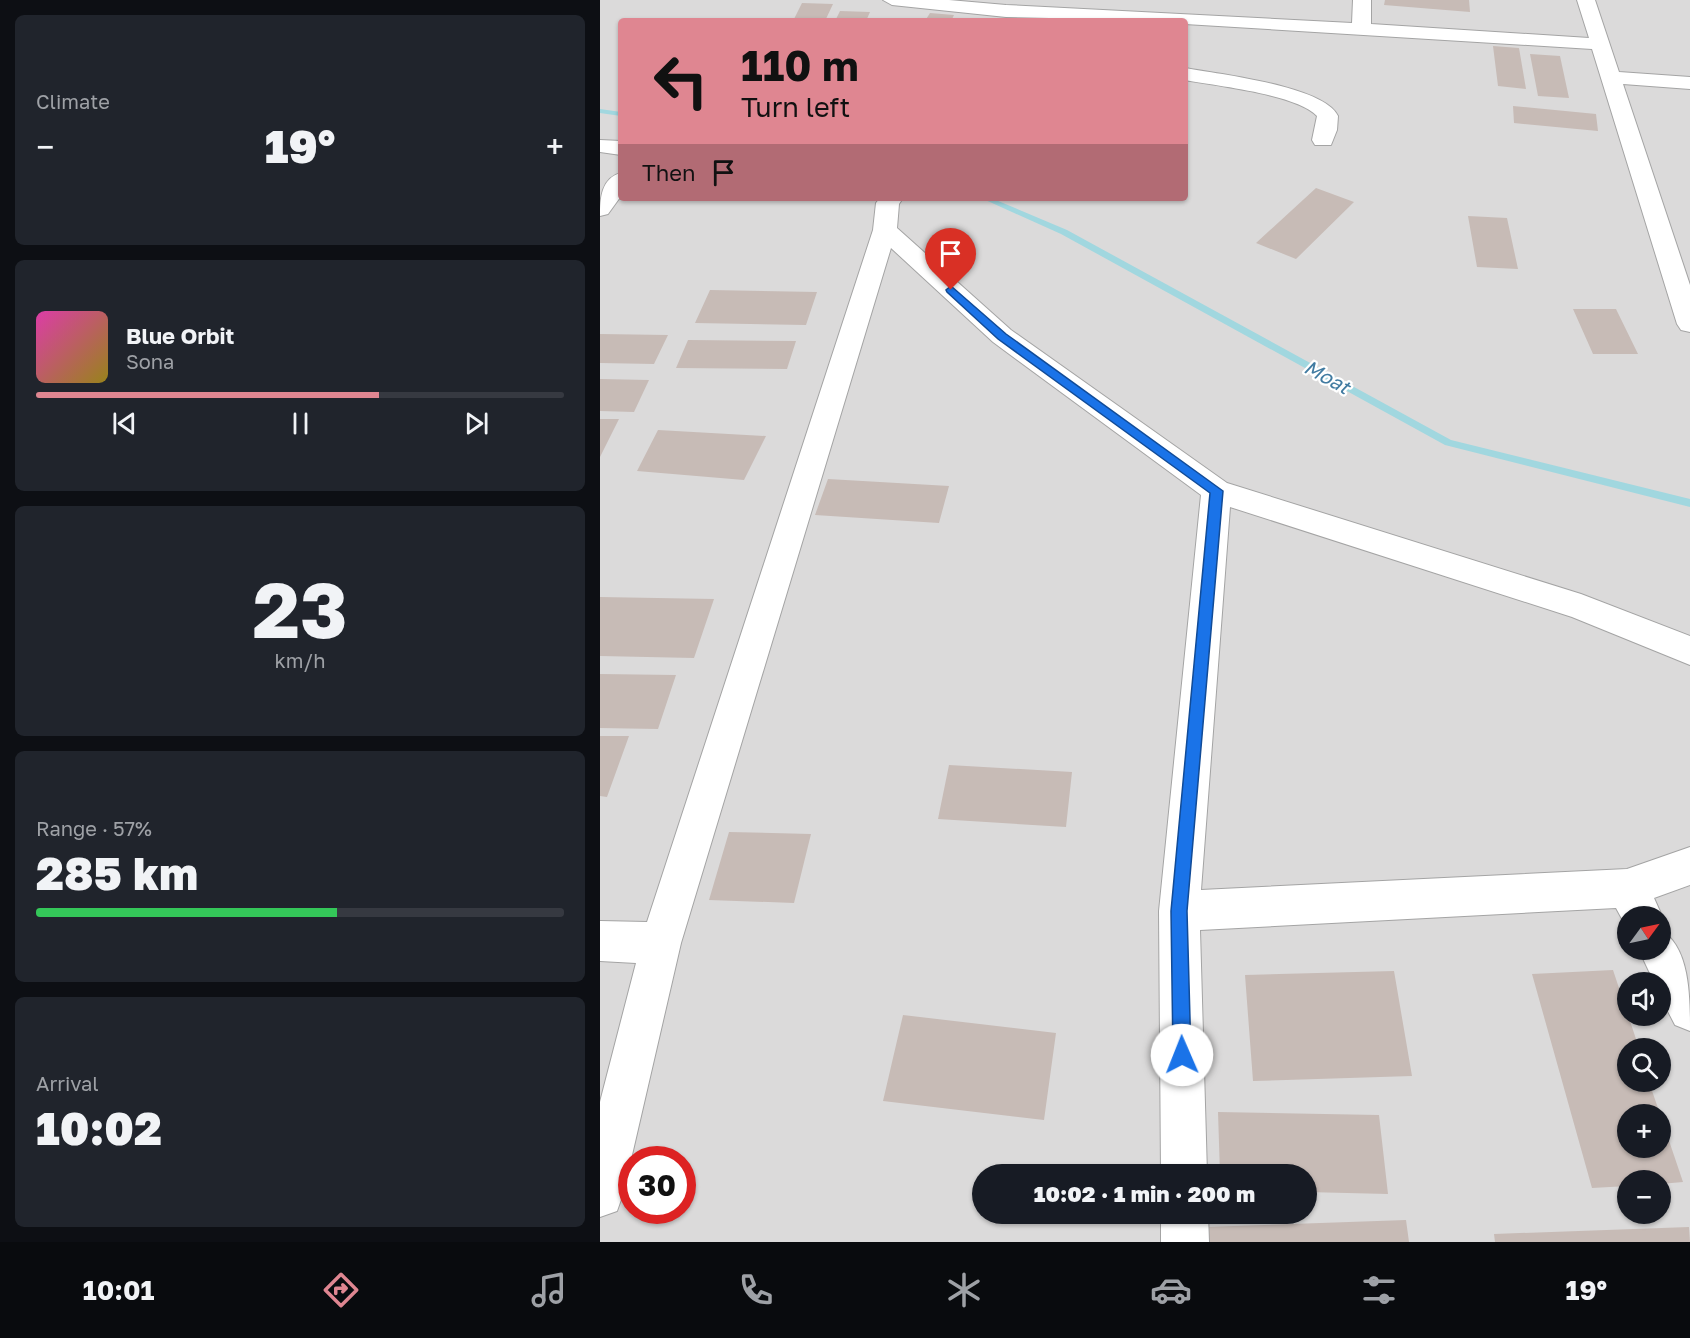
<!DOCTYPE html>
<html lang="en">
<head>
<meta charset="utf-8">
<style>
  :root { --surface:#171b24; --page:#20242c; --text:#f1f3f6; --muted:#9ea1a6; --line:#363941; --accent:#df8691 }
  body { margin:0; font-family:"Golos Text",sans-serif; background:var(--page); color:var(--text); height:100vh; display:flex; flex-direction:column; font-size:22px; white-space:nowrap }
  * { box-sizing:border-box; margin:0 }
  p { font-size:20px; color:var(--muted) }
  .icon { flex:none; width:33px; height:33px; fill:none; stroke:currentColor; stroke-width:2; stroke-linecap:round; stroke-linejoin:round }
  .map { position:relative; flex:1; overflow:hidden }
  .side { display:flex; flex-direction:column; gap:15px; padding:15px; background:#0d0f14; width:600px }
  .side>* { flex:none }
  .hud { position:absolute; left:18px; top:18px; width:570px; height:183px; border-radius:6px; box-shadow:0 2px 4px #0004; background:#df8691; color:#111; overflow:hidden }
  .needle { width:39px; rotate:57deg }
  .fabs { position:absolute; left:1017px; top:906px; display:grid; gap:12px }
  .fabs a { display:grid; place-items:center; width:54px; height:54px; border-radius:50%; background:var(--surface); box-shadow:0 2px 4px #0004; font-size:30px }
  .speed { position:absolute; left:18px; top:1146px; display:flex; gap:12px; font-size:30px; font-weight:700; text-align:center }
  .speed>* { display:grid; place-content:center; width:78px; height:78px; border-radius:50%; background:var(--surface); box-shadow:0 2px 4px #0004; line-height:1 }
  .speed .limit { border:9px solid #d22; background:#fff; color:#111 }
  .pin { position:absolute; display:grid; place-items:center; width:51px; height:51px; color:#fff; margin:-62px -26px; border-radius:50% 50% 50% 0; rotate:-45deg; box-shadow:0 0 6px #0007 }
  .pin .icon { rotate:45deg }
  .me { position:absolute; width:66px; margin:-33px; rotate:359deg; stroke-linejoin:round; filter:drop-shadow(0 0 4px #0008) }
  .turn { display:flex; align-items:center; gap:21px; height:126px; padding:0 24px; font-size:27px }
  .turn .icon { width:78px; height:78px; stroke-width:2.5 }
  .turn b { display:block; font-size:42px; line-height:51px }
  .then { display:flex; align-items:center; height:57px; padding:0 24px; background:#0003; gap:12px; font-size:22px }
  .big { font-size:45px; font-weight:800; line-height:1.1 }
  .side .tile { flex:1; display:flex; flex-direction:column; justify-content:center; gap:9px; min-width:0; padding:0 21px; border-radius:9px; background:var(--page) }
  .side .dial { align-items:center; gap:0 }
  .dial b { font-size:78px; line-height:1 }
  .song { display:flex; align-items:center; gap:18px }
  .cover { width:72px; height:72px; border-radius:9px; background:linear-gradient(135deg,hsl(320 70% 55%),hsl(50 70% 35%)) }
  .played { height:6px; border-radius:3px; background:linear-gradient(90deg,var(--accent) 65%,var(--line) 65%) }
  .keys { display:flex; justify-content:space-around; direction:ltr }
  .heat { display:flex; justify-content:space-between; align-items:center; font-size:33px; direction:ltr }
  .charge { height:9px; border-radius:4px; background:linear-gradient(90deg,#34c759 57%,var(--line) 0) }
  .trip { position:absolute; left:372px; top:1164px; width:345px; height:60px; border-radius:30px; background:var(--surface); box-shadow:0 2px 4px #0004; font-weight:800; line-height:60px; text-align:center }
  .tabs { display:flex; height:96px; justify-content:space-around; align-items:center; background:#090b0e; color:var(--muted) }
  .tabs .icon { width:42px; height:42px }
  .tabs .active { color:var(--accent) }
  .tabs b { font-size:27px; color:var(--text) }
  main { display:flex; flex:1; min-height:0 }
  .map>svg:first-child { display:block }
</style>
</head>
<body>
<main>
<section class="side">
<div class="tile"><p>Climate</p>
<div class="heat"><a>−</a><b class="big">19°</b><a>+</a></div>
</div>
<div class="tile">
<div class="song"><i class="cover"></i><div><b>Blue Orbit</b><p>Sona</p></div></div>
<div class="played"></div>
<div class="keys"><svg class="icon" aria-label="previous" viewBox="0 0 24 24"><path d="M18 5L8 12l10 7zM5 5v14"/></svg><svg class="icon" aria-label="pause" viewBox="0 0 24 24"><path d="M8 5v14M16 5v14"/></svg><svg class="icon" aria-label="next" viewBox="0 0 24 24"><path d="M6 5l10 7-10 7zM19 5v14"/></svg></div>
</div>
<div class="tile dial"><b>23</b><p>km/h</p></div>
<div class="tile"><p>Range · 57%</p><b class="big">285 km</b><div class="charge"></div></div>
<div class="tile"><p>Arrival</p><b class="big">10:02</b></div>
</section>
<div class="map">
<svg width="1090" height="1242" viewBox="0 0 1090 1242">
  <rect width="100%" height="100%" fill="#efe9e3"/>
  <path fill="#dbdada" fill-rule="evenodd" d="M 0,0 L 1090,0 L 1090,1242 L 0,1242 ZM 21,21 L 585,21 L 585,198 L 21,198 ZM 1028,916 L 1060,916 L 1060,950 L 1028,950 ZM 1028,982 L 1060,982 L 1060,1016 L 1028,1016 ZM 1028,1048 L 1060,1048 L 1060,1082 L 1028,1082 ZM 1028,1114 L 1060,1114 L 1060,1148 L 1028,1148 ZM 32,1160 L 82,1160 L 82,1210 L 32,1210 ZM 382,1174 L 706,1174 L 706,1214 L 382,1214 ZM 1028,1180 L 1060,1180 L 1060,1214 L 1028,1214 Z"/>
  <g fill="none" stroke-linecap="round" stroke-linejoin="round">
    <path fill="#a1d7df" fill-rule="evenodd" d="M 0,109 L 21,112 L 21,116 L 0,113 Z
      M 381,198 L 391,198 L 467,230 L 851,440 L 1090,499 L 1090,507 L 845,445 L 461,234 Z"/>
  </g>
  <path fill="#c7bbb6" d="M 785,0 L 869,0 L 870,12 L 784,5 Z
    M 202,3 L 233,4 L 225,21 L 193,21 Z
    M 240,11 L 270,12 L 266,21 L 235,21 Z
    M 330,13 L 354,15 L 351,21 L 325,21 Z
    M 893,46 L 919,48 L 926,89 L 898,86 Z
    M 930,54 L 960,56 L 969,98 L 938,96 Z
    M 913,106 L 996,114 L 998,131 L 914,123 Z
    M 716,188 L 754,202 L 696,259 L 656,243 Z
    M 868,216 L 907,218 L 918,269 L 877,267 Z
    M 110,290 L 217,292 L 206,325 L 95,323 Z
    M 973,309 L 1016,309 L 1038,354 L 993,354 Z
    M 0,334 L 68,335 L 54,364 L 0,363 Z
    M 88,340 L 196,341 L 187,369 L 76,368 Z
    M 0,379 L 49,380 L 34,412 L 0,411 Z
    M 0,419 L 19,419 L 0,457 Z
    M 58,430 L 166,436 L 144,480 L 37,471 Z
    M 228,479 L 349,486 L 339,523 L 215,515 Z
    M 0,597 L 114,599 L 94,658 L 0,656 Z
    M 0,674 L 76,675 L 58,729 L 0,728 Z
    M 0,736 L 29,736 L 7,797 L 0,796 Z
    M 349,765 L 472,772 L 466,827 L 338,819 Z
    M 129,832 L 211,834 L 194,903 L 109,900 Z
    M 1013,970 L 1039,1048 L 1028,1048 L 1028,1082 L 1049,1082 L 1060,1114 L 1028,1114 L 1028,1148 L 1060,1148 L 1061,1117 L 1083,1182 L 1060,1184 L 1060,1180 L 1028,1180 L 1028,1186 L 992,1188 L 932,974 Z
    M 794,971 L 812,1076 L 653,1081 L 645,975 Z
    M 303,1015 L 456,1033 L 444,1120 L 283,1101 Z
    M 618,1112 L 779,1115 L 788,1194 L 706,1192 L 706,1174 L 620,1174 Z
    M 806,1220 L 809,1242 L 605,1242 L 604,1227 Z
    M 1089,1227 L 1090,1242 L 895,1242 L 894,1234 Z"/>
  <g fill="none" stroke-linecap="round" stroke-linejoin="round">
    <defs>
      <path id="minor" d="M 283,0 L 349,0 L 406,5 L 752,23 L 753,0 L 771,0 L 771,24 L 989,38 L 977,0 L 995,0 L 1019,72 L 1090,77 L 1090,89 L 1023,84 L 1090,285 L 1090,332 L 1081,330 L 1077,324 L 992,49 L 585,24 L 585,21 L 406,17 L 292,5 Z
        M 585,68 C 618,74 724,86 738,116 L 737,130 L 731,145 L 715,145 L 712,140 L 717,116 C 696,94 616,86 585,80 Z
        M 0,140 L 21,141 L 21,155 L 0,152 Z
        M 21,173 L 21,196 L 8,214 L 0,216 C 0,199 1,178 21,173 Z
        M 280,198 L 303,198 L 299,204 L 297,228 L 411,330 L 627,483 L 981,594 L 1090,636 L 1090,665 L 972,617 L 630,507 L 601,890 L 1027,869 L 1090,847 L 1090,885 L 1054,898 L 1062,916 L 1060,920 L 1060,916 L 1028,916 L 1028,930 L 1016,908 L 600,930 L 607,1174 L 561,1174 L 559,911 L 601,495 L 393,342 L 291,248 L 81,943 L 23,1194 L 17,1211 L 0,1217 L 0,1102 L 36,963 L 0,961 L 0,921 L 47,922 L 273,230 L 276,203 Z
        M 1060,930 C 1090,946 1090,997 1090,1031 L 1075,1025 L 1060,996 L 1060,982 L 1054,982 L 1039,950 L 1060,950 Z
        M 561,1214 L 608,1214 L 609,1242 L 561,1242 Z"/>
    </defs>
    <use href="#minor" stroke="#a4a4a4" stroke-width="2"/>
    <use href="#minor" fill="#fff" fill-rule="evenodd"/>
  </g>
  <path fill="#1a73e8" stroke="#114b97" stroke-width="1.5" d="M 351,286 L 406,334 L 623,491 L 587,911 L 591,1055 L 588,1061 L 582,1064 L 575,1061 L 573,1055 L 571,911 L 610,493 L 398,339 L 347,292 L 346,290 Z"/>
  <g text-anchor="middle" stroke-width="4.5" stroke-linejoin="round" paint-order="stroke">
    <g font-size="20" font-style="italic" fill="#417ba1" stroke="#fff">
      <text transform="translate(727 377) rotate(29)" y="7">Moat</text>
    </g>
  </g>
</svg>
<div class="fabs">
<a><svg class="needle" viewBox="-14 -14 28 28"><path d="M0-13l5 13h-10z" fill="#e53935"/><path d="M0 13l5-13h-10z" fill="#9ea1a6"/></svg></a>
<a><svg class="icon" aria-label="sound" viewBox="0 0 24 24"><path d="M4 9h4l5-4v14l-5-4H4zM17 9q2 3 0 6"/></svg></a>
<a><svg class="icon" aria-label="search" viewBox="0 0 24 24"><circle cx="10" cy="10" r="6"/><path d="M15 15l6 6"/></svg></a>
<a>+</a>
<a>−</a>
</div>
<div class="speed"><div class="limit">30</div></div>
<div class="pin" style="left:351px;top:290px;background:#d93025"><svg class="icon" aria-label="arrive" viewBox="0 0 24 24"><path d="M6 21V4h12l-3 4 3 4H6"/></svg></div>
<svg class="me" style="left:582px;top:1055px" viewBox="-20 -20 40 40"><circle r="19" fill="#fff"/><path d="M0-13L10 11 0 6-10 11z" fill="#1a73e8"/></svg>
<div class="trip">10:02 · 1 min · 200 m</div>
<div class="hud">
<div class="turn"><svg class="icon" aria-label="left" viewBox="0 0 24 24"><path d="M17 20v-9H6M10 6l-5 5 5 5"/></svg><div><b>110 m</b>Turn left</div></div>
<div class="then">Then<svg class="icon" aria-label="arrive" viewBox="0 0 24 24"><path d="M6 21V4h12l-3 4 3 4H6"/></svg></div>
</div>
</div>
</main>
<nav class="tabs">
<b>10:01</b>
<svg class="icon active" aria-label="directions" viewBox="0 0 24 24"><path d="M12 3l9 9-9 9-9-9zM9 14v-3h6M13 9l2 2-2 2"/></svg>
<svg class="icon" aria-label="music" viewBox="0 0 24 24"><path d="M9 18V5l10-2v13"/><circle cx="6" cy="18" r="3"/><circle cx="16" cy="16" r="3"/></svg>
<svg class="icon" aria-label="phone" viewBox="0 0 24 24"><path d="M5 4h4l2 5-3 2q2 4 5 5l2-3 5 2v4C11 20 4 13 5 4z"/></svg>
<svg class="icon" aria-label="climate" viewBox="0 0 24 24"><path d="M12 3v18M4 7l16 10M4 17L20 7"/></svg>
<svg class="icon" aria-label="car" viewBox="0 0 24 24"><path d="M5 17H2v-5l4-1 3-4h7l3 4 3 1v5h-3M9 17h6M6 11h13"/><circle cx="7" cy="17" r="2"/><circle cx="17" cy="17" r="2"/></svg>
<svg class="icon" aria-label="filters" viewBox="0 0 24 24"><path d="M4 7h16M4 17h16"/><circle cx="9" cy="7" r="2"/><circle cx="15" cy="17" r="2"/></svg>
<b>19°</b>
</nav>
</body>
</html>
